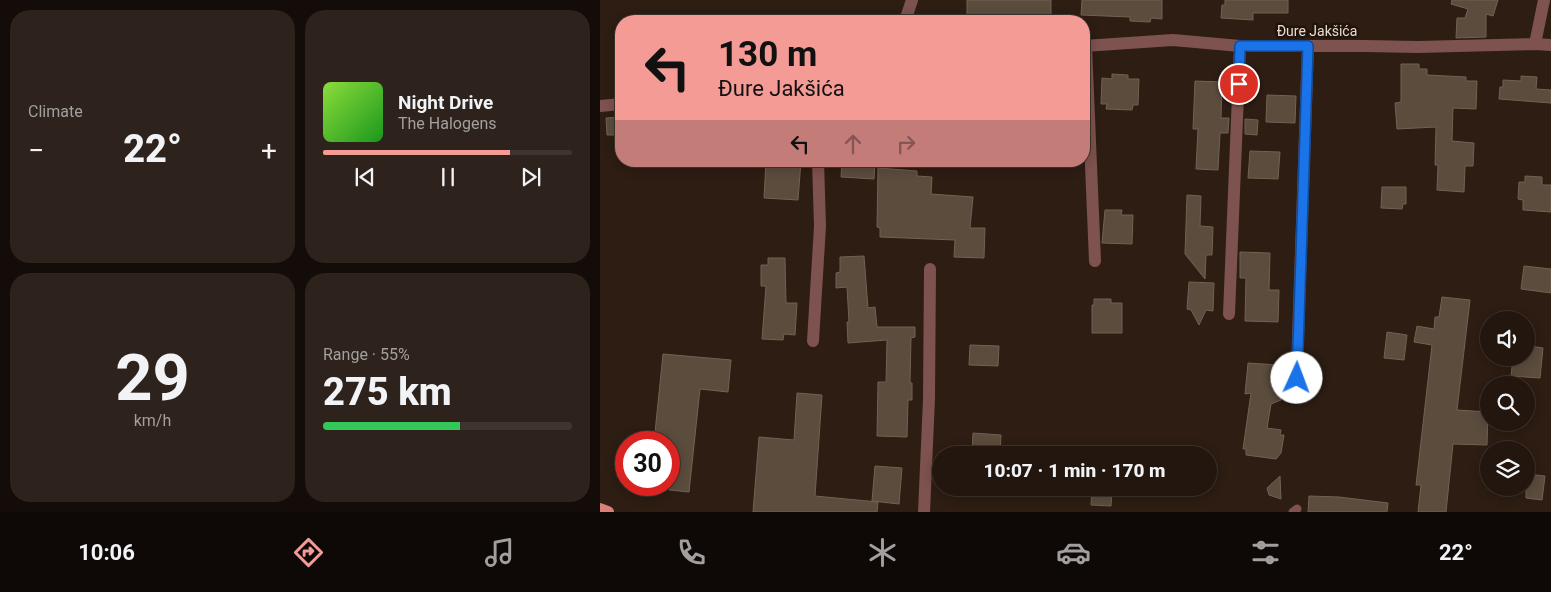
<!DOCTYPE html>
<html lang="en">
<head>
<meta charset="utf-8">
<style>
  :root { --surface:#22160e; --page:#2e231c; --text:#f1f3f6; --muted:#a29f9e; --line:#3f352e; --accent:#f59b96 }
  body { margin:0; font-family:Roboto,sans-serif; background:var(--page); color:var(--text); height:100vh; display:flex; flex-direction:column; font-size:19px; white-space:nowrap }
  * { box-sizing:border-box; margin:0 }
  p { font-size:16px; color:var(--muted) }
  .icon { flex:none; width:28px; height:28px; fill:none; stroke:currentColor; stroke-width:2; stroke-linecap:round; stroke-linejoin:round }
  .map { position:relative; flex:1; overflow:hidden }
  .sheet { display:flex; flex-direction:column; gap:10px; padding:10px; background:#130c08; width:600px }
  .sheet>* { flex:none }
  .guide { position:absolute; left:15px; top:15px; width:475px; height:152px; border-radius:20px; box-shadow:0 2px 12px #0003,0 0 0 1px var(--line); background:#f59b96; color:#111; overflow:hidden }
  .fabs { position:absolute; left:880px; top:311px; display:grid; gap:10px }
  .fabs a { display:grid; place-items:center; width:55px; height:55px; border-radius:50%; background:var(--surface); box-shadow:0 2px 12px #0003,0 0 0 1px var(--line); font-size:25px }
  .speed { position:absolute; left:15px; top:431px; display:flex; gap:10px; font-size:25px; font-weight:700; text-align:center }
  .speed>* { display:grid; place-content:center; width:65px; height:65px; border-radius:50%; background:var(--surface); box-shadow:0 2px 12px #0003,0 0 0 1px var(--line); line-height:1 }
  .speed .limit { border:8px solid #d22; background:#fff; color:#111 }
  .pin { position:absolute; display:grid; place-items:center; width:42px; height:42px; color:#fff; margin:-21px; border:2px solid #fff; border-radius:50%; box-shadow:0 1px 5px #0007 }
  .me { position:absolute; width:55px; margin:-28px; rotate:2deg; stroke-linejoin:round; filter:drop-shadow(0 0 4px #0008) }
  .turn { display:flex; align-items:center; gap:18px; height:105px; padding:0 20px; font-size:22px }
  .turn .icon { width:65px; height:65px; stroke-width:2.5 }
  .turn b { display:block; font-size:35px; line-height:42px }
  .lanes { display:flex; align-items:center; height:48px; padding:0 20px; background:#0003; justify-content:center; gap:25px; direction:ltr }
  .lanes .off { opacity:.35 }
  .big { font-size:38px; font-weight:800; line-height:1.1 }
  .sheet .widget { flex:1; display:flex; flex-direction:column; justify-content:center; gap:8px; min-width:0; padding:0 18px; border-radius:20px; background:var(--page) }
  .sheet .dial { align-items:center; gap:0 }
  .dial b { font-size:65px; line-height:1 }
  .song { display:flex; align-items:center; gap:15px }
  .cover { width:60px; height:60px; border-radius:8px; background:linear-gradient(135deg,hsl(90 70% 55%),hsl(120 70% 35%)) }
  .played { height:5px; border-radius:2px; background:linear-gradient(90deg,var(--accent) 75%,var(--line) 75%) }
  .keys { display:flex; justify-content:space-around; direction:ltr }
  .heat { display:flex; justify-content:space-between; align-items:center; font-size:28px; direction:ltr }
  .charge { height:8px; border-radius:4px; background:linear-gradient(90deg,#34c759 55%,var(--line) 0) }
  .sheet .tiles { flex:1; display:grid; gap:10px; grid-template-columns:repeat(2,1fr) }
  .trip { position:absolute; left:332px; top:446px; width:285px; height:50px; border-radius:25px; background:var(--surface); box-shadow:0 2px 12px #0003,0 0 0 1px var(--line); font-weight:800; line-height:50px; text-align:center }
  .dock { display:flex; height:80px; justify-content:space-around; align-items:center; background:#0e0906; color:var(--muted) }
  .dock .icon { width:35px; height:35px }
  .dock .active { color:var(--accent) }
  .dock b { font-size:22px; color:var(--text) }
  main { display:flex; flex:1; min-height:0 }
  .map>svg:first-child { display:block }
</style>
</head>
<body>
<main>
<section class="sheet">
<div class="tiles">
<div class="widget"><p>Climate</p>
<div class="heat"><a>−</a><b class="big">22°</b><a>+</a></div>
</div>
<div class="widget">
<div class="song"><i class="cover"></i><div><b>Night Drive</b><p>The Halogens</p></div></div>
<div class="played"></div>
<div class="keys"><svg class="icon" aria-label="previous" viewBox="0 0 24 24"><path d="M18 5L8 12l10 7zM5 5v14"/></svg><svg class="icon" aria-label="pause" viewBox="0 0 24 24"><path d="M8 5v14M16 5v14"/></svg><svg class="icon" aria-label="next" viewBox="0 0 24 24"><path d="M6 5l10 7-10 7zM19 5v14"/></svg></div>
</div>
<div class="widget dial"><b>29</b><p>km/h</p></div>
<div class="widget"><p>Range · 55%</p><b class="big">275 km</b><div class="charge"></div></div>
</div>
</section>
<div class="map">
<svg width="951" height="512" viewBox="0 0 951 512">
  <rect width="100%" height="100%" fill="#2d1d13"/>
  <path fill="#5b4c3d" stroke="#716252" d="M 367,0 L 451,0 L 451,18 L 414,16 L 367,16 Z
    M 482,0 L 562,0 L 562,19 L 551,18 L 550,22 L 530,21 L 530,17 L 481,15 Z
    M 625,0 L 688,0 L 688,13 L 653,13 L 653,20 L 621,18 L 622,5 L 625,5 Z
    M 852,0 L 898,0 L 893,16 L 886,14 L 886,37 L 856,38 L 857,18 L 865,18 L 868,9 L 851,4 Z
    M 801,64 L 819,64 L 819,69 L 827,69 L 827,75 L 866,77 L 866,81 L 877,81 L 876,109 L 853,108 L 852,141 L 874,143 L 873,166 L 865,166 L 864,192 L 837,190 L 838,165 L 835,165 L 836,127 L 797,129 L 795,103 L 801,102 Z
    M 512,74 L 528,75 L 528,79 L 539,79 L 538,105 L 533,105 L 532,110 L 506,109 L 507,104 L 501,104 L 502,78 L 512,79 Z
    M 921,76 L 937,77 L 936,89 L 951,90 L 951,103 L 899,99 L 900,87 L 903,87 L 903,80 L 921,81 Z
    M 595,81 L 622,82 L 621,118 L 629,118 L 628,133 L 620,133 L 618,170 L 596,169 L 598,129 L 593,129 Z
    M 667,95 L 696,96 L 695,123 L 666,122 Z
    M 21,117 L 21,135 L 7,135 L 6,118 Z
    M 645,119 L 658,120 L 657,135 L 645,134 Z
    M 650,151 L 680,152 L 678,179 L 648,178 Z
    M 166,161 L 201,161 L 198,200 L 164,198 Z
    M 242,161 L 275,161 L 274,179 L 241,177 Z
    M 278,168 L 317,171 L 317,176 L 332,177 L 331,194 L 373,197 L 370,228 L 385,228 L 384,258 L 354,257 L 355,240 L 280,237 L 280,228 L 277,227 Z
    M 925,176 L 942,177 L 942,185 L 951,185 L 951,212 L 923,210 L 923,200 L 918,199 L 919,182 L 925,182 Z
    M 782,187 L 806,187 L 806,204 L 803,204 L 802,209 L 781,208 Z
    M 587,195 L 601,196 L 600,226 L 613,227 L 612,255 L 606,255 L 605,279 L 585,254 Z
    M 505,210 L 522,210 L 521,215 L 533,215 L 532,244 L 502,243 Z
    M 640,252 L 670,253 L 669,290 L 679,290 L 678,322 L 645,321 L 646,278 L 640,278 Z
    M 264,256 L 268,308 L 275,307 L 277,327 L 315,327 L 315,337 L 311,338 L 310,383 L 312,383 L 312,400 L 308,400 L 307,437 L 277,436 L 278,382 L 286,382 L 287,340 L 248,343 L 247,322 L 249,322 L 247,287 L 236,288 L 236,273 L 240,272 L 240,257 Z
    M 168,258 L 185,258 L 186,303 L 197,303 L 195,335 L 184,334 L 183,340 L 162,339 L 166,286 L 161,286 L 161,265 L 168,265 Z
    M 924,266 L 951,269 L 951,293 L 921,289 Z
    M 589,282 L 614,283 L 613,311 L 606,310 L 599,325 L 591,310 L 587,309 Z
    M 842,297 L 870,300 L 857,410 L 888,412 L 887,445 L 853,444 L 846,512 L 818,512 L 821,485 L 816,485 L 832,345 L 814,342 L 817,326 L 834,329 L 835,317 L 839,317 Z
    M 494,299 L 511,299 L 511,303 L 522,303 L 522,333 L 492,333 L 492,305 L 494,305 Z
    M 787,332 L 807,335 L 804,360 L 784,358 Z
    M 370,345 L 399,346 L 398,366 L 369,365 Z
    M 930,346 L 943,348 L 940,378 L 911,376 L 913,358 L 926,358 L 926,354 L 929,354 Z
    M 63,354 L 131,360 L 128,392 L 100,389 L 89,492 L 69,490 L 69,442 L 54,442 Z
    M 648,363 L 678,365 L 677,376 L 682,376 L 679,394 L 681,400 L 671,404 L 667,428 L 681,430 L 680,435 L 684,435 L 681,453 L 676,459 L 646,455 L 646,449 L 643,449 L 651,393 L 645,394 Z
    M 197,393 L 222,395 L 215,496 L 278,502 L 277,512 L 153,512 L 159,437 L 194,440 Z
    M 373,433 L 401,435 L 400,455 L 372,455 Z
    M 275,466 L 302,468 L 299,504 L 272,501 Z
    M 926,474 L 945,476 L 942,500 L 926,498 Z
    M 680,476 L 681,499 L 669,495 L 667,488 Z
    M 492,490 L 512,491 L 511,506 L 491,505 Z
    M 709,496 L 739,497 L 788,503 L 787,512 L 708,512 Z"/>
  <g fill="none" stroke-linecap="round" stroke-linejoin="round">
    <path stroke="#7e524e" stroke-width="9" d="M 693,512 L 697,509"/>
    <path stroke="#7e524e" stroke-width="12" d="M 305,21 L 312,0
      M 935,44 L 944,0
      M 484,46 L 573,40 L 640,46 L 765,46 L 818,47 L 935,44 L 951,45
      M 486,46 L 495,261
      M 0,106 L 21,104
      M 629,314 L 640,46
      M 213,341 L 220,226 L 218,161
      M 696,397 L 708,46
      M 324,512 L 329,399 L 330,269"/>
    <path stroke="#db8079" stroke-width="12" d="M 0,509 L 8,512"/>
  </g>
  <g fill="none" stroke-linecap="round" stroke-linejoin="round">
    <defs>
      <path id="route" d="M 639,84 L 640,46 L 708,46 L 697,378"/>
    </defs>
    <use href="#route" stroke="#114b97" stroke-width="12"/>
    <use href="#route" stroke="#1a73e8" stroke-width="9"/>
  </g>
  <g text-anchor="middle" stroke-width="5" stroke-linejoin="round" paint-order="stroke">
    <g font-size="14" fill="#e7dcd5" stroke="#23140a">
      <text x="717" y="36">Đure Jakšića</text>
    </g>
  </g>
</svg>
<div class="fabs">
<a><svg class="icon" aria-label="sound" viewBox="0 0 24 24"><path d="M4 9h4l5-4v14l-5-4H4zM17 9q2 3 0 6"/></svg></a>
<a><svg class="icon" aria-label="search" viewBox="0 0 24 24"><circle cx="10" cy="10" r="6"/><path d="M15 15l6 6"/></svg></a>
<a><svg class="icon" aria-label="layers" viewBox="0 0 24 24"><path d="M12 4l9 5-9 5-9-5zM3 14l9 5 9-5"/></svg></a>
</div>
<div class="speed"><div class="limit">30</div></div>
<div class="pin" style="left:639px;top:84px;background:#d93025"><svg class="icon" aria-label="arrive" viewBox="0 0 24 24"><path d="M6 21V4h12l-3 4 3 4H6"/></svg></div>
<svg class="me" style="left:697px;top:378px" viewBox="-20 -20 40 40"><circle r="19" fill="#fff"/><path d="M0-13L10 11 0 6-10 11z" fill="#1a73e8"/></svg>
<div class="trip">10:07 · 1 min · 170 m</div>
<div class="guide">
<div class="turn"><svg class="icon" aria-label="left" viewBox="0 0 24 24"><path d="M17 20v-9H6M10 6l-5 5 5 5"/></svg><div><b>130 m</b>Đure Jakšića</div></div>
<div class="lanes"><svg class="icon" aria-label="left" viewBox="0 0 24 24"><path d="M17 20v-9H6M10 6l-5 5 5 5"/></svg><svg class="icon off" aria-label="ahead" viewBox="0 0 24 24"><path d="M12 20V5M6 11l6-6 6 6"/></svg><svg class="icon off" aria-label="right" viewBox="0 0 24 24"><path d="M7 20v-9h11M14 6l5 5-5 5"/></svg></div>
</div>
</div>
</main>
<nav class="dock">
<b>10:06</b>
<svg class="icon active" aria-label="directions" viewBox="0 0 24 24"><path d="M12 3l9 9-9 9-9-9zM9 14v-3h6M13 9l2 2-2 2"/></svg>
<svg class="icon" aria-label="music" viewBox="0 0 24 24"><path d="M9 18V5l10-2v13"/><circle cx="6" cy="18" r="3"/><circle cx="16" cy="16" r="3"/></svg>
<svg class="icon" aria-label="phone" viewBox="0 0 24 24"><path d="M5 4h4l2 5-3 2q2 4 5 5l2-3 5 2v4C11 20 4 13 5 4z"/></svg>
<svg class="icon" aria-label="climate" viewBox="0 0 24 24"><path d="M12 3v18M4 7l16 10M4 17L20 7"/></svg>
<svg class="icon" aria-label="car" viewBox="0 0 24 24"><path d="M5 17H2v-5l4-1 3-4h7l3 4 3 1v5h-3M9 17h6M6 11h13"/><circle cx="7" cy="17" r="2"/><circle cx="17" cy="17" r="2"/></svg>
<svg class="icon" aria-label="filters" viewBox="0 0 24 24"><path d="M4 7h16M4 17h16"/><circle cx="9" cy="7" r="2"/><circle cx="15" cy="17" r="2"/></svg>
<b>22°</b>
</nav>
</body>
</html>
